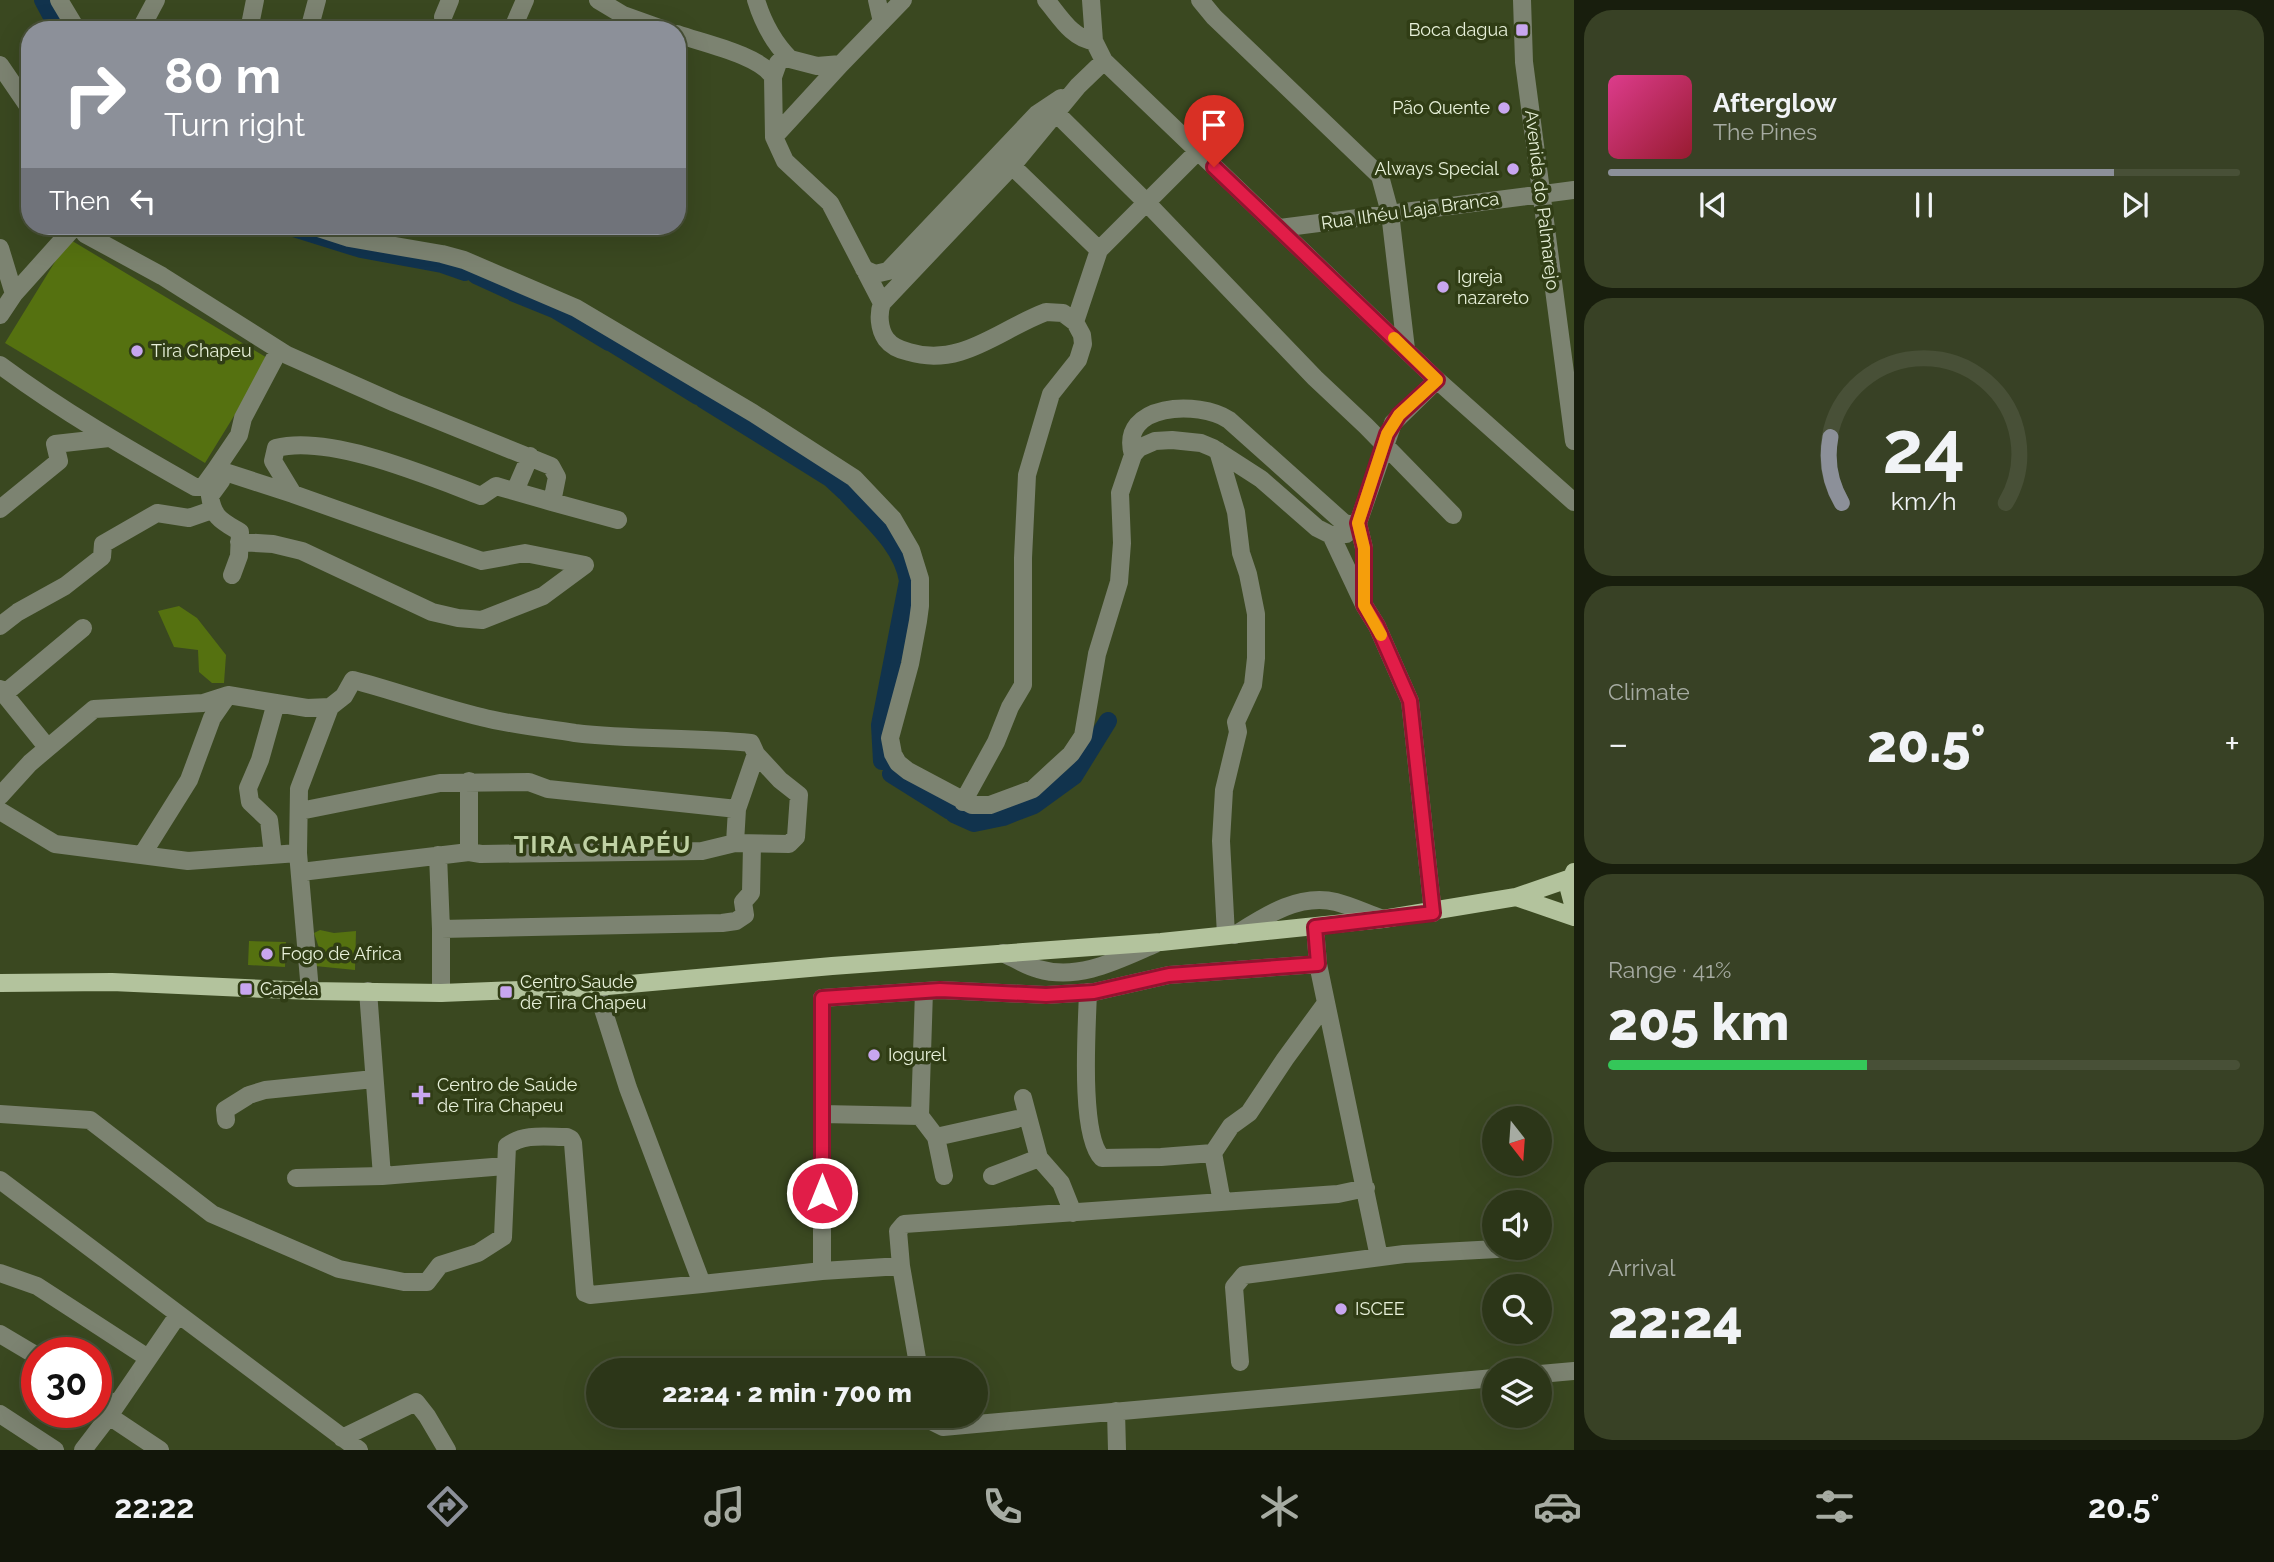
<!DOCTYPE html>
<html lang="en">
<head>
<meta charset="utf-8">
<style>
  :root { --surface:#2c3618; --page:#384125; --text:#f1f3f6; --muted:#a6aba2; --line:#485037; --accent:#8c9099 }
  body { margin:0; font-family:Raleway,sans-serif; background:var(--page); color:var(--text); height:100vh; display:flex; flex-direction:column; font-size:26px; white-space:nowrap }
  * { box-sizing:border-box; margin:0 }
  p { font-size:23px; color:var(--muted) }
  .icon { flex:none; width:38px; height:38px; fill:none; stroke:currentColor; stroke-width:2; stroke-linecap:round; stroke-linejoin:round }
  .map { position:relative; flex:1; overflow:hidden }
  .side { display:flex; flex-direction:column; gap:10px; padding:10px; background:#181e0d; width:700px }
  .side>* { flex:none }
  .banner { position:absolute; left:21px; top:21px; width:665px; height:214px; border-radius:28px; box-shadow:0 7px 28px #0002,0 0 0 2px var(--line); background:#8c9099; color:#fff; overflow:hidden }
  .needle { width:46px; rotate:163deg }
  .buttons { position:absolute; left:1482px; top:1106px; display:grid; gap:14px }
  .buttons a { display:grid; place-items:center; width:70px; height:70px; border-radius:50%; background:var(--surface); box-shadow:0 7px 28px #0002,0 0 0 2px var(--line); font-size:35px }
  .speed { position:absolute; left:21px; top:1337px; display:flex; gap:14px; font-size:35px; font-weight:700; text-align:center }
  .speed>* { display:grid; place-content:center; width:91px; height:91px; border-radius:50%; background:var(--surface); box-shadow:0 7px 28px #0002,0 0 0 2px var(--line); line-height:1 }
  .speed .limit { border:10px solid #d22; background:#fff; color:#111 }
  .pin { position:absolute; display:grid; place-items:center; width:60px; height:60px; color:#fff; margin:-72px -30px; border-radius:50% 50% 50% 0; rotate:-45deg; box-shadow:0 0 7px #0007 }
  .pin .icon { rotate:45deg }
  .me { position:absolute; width:77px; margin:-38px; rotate:0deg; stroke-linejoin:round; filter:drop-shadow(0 0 5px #0008) }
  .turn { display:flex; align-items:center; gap:24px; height:147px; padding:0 28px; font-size:32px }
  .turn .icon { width:91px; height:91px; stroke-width:2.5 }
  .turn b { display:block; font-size:49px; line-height:60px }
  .then { display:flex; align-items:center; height:66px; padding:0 28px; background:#0003; gap:14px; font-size:26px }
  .big { font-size:52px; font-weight:800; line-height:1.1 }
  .side .tile { flex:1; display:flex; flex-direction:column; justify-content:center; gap:10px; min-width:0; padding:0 24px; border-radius:28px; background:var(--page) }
  .side .dial { align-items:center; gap:0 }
  .dial svg { height:182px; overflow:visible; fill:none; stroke:var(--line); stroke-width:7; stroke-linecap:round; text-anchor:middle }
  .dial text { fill:var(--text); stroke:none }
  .song { display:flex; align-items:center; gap:21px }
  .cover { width:84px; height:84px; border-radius:10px; background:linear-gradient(135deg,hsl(330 70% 55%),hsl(350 70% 35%)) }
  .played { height:7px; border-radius:4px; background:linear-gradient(90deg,var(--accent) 80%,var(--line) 80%) }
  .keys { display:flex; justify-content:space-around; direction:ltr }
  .heat { display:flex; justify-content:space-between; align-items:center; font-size:38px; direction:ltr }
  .charge { height:10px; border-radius:5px; background:linear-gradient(90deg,#34c759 41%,var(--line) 0) }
  .trip { position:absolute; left:586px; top:1358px; width:402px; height:70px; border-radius:35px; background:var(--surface); box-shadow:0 7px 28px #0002,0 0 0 2px var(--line); font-weight:800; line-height:70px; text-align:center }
  .tab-bar { display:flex; height:112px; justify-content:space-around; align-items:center; background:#12160a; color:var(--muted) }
  .tab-bar .icon { width:49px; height:49px }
  .tab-bar .on { color:var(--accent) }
  .tab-bar b { font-size:32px; color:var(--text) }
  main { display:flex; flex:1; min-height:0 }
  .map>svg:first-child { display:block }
</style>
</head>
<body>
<main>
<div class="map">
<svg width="1574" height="1450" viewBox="0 0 1574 1450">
  <rect width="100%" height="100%" fill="#3a4820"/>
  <path fill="#557110" d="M 69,239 L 269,359 L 205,463 L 5,343 Z
    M 179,606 L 197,618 L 226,655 L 224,683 L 212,683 L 199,672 L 198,650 L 174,647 L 158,611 Z
    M 320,930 L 334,933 L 356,931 L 355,970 L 315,966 L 319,948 L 314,933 Z
    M 249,941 L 286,942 L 285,967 L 248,965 Z"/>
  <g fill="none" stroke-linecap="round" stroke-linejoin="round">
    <path stroke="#11334d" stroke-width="18" d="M 43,0 L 59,30
      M 287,226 L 361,249 L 442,264 L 465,272
      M 476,275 L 511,291
      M 514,293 L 556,310 L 609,342
      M 612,343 L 698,396
      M 703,399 L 830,478 L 845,492
      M 847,494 C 870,519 903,546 908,581 L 880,725 L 882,761
      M 891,774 L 950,811
      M 954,814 L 974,823 L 1003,817 L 1034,805 L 1074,776 L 1108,721"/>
    <path stroke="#7c8371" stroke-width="18" d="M 59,0 L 77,30
      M 598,0 L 623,15 L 665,30
      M 756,0 C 763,23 773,42 790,59
      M 877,0 L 882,22
      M 1046,0 C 1059,15 1072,39 1094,41
      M 1091,0 L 1094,41 L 1104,61 L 1437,380 L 1574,502
      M 1200,0 L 1214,17 L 1380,176 L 1390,213 L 1406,349
      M 1522,0 L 1524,62 L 1574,441
      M 443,17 L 450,0
      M 140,30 L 156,0
      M 249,30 L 255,0
      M 309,30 L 317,0
      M 512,30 L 525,0
      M 677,34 C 702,43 760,55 773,77
      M 841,64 L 817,66 L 790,59 L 782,59 L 778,63 L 773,77 L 774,137 L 785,161 L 830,203 L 882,303
      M 0,65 L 30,109
      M 1056,113 L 1147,203 L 1315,378 L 1366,426 L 1453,515
      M 774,137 L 841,64 L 903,0
      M 1012,166 L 1099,250 L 1075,322
      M 81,226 L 85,234 L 162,276 L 287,355 L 395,403 L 551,466 L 557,477 L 552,502 L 618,520
      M 312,226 L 349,238 L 442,254 L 464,260 L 576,308 L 753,413 L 854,478 L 893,519 L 911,550 L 920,579 L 920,606 L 918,621 L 910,664 L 890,738 L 893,754 L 898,763 L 908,771 L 972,805 L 990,805 L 1033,789 L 1071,754 L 1083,736 L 1097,654 L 1119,582 L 1122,543 L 1120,493 L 1133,455 L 1139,448 L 1155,441 L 1172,440 L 1201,443 L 1213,448 L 1261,479 L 1317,528 L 1331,535 L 1346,534 L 1358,523 L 1350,525 L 1343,522 L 1229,420 C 1199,400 1118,403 1133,455
      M 1280,228 L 1574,190
      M 0,248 L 14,294
      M 1099,250 L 1197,152
      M 864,269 L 875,274 L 888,271 L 1037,114 L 1061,98
      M 0,315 L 14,294 L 75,226
      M 0,365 C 62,411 128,449 195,487 L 203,487 L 216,469 L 293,494 L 482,561 L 525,553 L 585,565 L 543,596 L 482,620 L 458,618 L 432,612 L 302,551 L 273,544 L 239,542
      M 1218,451 L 1236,512 L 1241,553 L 1248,574 L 1256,614 L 1256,658 L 1253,685 L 1236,722 L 1238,732 L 1224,790 L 1221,841 L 1226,935
      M 515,491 L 530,456
      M 293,494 L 273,461 L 276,448 C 330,434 428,476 481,496 L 496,486 L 552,502
      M 0,509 L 59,461 L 55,444 L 109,438
      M 1331,535 L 1364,605 L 1377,626 L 1410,701 L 1433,913
      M 232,575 L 239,556 L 240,532 C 222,521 213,518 210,496 L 221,481 L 216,469 L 239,435 L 243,418 L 279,350
      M 1364,602 L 1364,548 L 1358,523 L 1393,423 L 1437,380
      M 0,626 L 18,612 L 65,586 L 102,557 L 103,544 L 157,513 L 189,518 L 212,510
      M 0,689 L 47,747
      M 4,694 L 83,628
      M 330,707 L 344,696 L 353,680 C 396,691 438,707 481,717 C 512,725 544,728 575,733 C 634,740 692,737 751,743 L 756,754 L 737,809
      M 0,796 L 30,763 L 94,709 L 203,703 L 228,695 L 307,708 L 330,707 L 299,789 L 298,853
      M 963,802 L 996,742 L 1010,707 L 1023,685 L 1023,558 L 1027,475 L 1051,394 L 1078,360 L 1083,344 L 1082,335 L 1075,322 L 1063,313 L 1046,312 C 1000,329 961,368 909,352 C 900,350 892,347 886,339 C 879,329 878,314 882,303 L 1012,166 L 1078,86 L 1104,61
      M 0,811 L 55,844 L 188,861 L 298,853 L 310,991
      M 300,811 L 440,783 L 529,782 L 548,789 L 737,809 L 735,843
      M 469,852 L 469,781
      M 142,855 L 189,780 L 212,718 L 228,695
      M 273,855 L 269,820 L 250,802 L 248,788 L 260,760 L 276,703
      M 438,855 L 441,929 L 441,993
      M 301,872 L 469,852 L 481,854 L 702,851 L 735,843 L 789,844 L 796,837 L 799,795 L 780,780 L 756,754
      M 1315,927 L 1318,964 L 1379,1257
      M 441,929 L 722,923 L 736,921 L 745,915 L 743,902 L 751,893 L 752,845
      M 1235,935 C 1265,916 1299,893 1336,902 C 1352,906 1368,914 1383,919
      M 1003,953 C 1014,958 1026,966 1038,969 C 1079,981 1118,960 1155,944
      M 596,987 L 628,1088 L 702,1284 L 822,1271 L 901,1266 L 919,1370
      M 368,991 L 382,1176
      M 1088,992 C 1087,1026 1079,1135 1102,1158 L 1161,1157 L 1213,1153
      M 1023,1098 L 1039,1158 L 1061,1183 L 1073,1213
      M 0,1114 L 90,1120 L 212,1214 L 339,1269 L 404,1282 L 427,1282 L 440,1265 L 478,1253 L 503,1237 L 507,1146 C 524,1133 546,1137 567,1137 L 571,1139 L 573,1143 L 585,1293 L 590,1295 L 702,1284
      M 822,1114 L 920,1116 L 924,991
      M 920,1116 L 936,1137 L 944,1176
      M 226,1120 L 225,1110 L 249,1095 L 265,1090 L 374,1079
      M 936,1137 L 1017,1119
      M 992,1176 L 1039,1158
      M 296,1178 L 382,1176 L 505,1166
      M 0,1180 L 359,1450
      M 1222,1202 L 1213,1153 L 1231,1126 L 1249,1113 L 1285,1059 L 1326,1003
      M 901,1266 L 898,1231 L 904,1224 L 1338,1194 L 1366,1188
      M 822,1271 L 822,998 L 940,990 L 1046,995 L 1094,992 L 1169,975 L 1318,964
      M 0,1273 L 37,1286 L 148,1358
      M 0,1334 L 37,1356
      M 1240,1362 L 1234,1287 L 1244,1275 L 1404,1254 L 1497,1249
      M 1540,1374 L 1574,1371
      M 96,1393 L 116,1405
      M 1116,1411 L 1117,1450
      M 0,1414 L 55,1450
      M 109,1416 L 160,1450
      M 930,1416 L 933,1422 L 943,1427 L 1494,1378
      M 342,1438 L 416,1402 L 427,1416 L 447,1450
      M 83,1450 L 109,1416 L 178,1315"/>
    <path stroke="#b3c39d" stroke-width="18" d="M 1574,872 L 1569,889 L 1574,908
      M 1516,897 L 1574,917
      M 0,983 L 112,982 L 310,991 L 441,993 L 596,987 L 832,966 L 1161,942 L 1383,919 L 1516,897 L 1571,878"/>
  </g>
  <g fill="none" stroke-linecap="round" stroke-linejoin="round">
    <defs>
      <path id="route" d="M 822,1193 L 822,998 L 940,990 L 1046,995 L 1094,992 L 1169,975 L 1318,964 L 1315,927 L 1433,913 L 1410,701 L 1377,626 L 1364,605 L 1364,548 L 1358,523 L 1387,434 L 1399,415 L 1437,380 L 1214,167"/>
    </defs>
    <use href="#route" stroke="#92132f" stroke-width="18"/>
    <use href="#route" stroke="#e11d48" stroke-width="12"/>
    <path stroke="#f59e0b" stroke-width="12" d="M 1381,635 L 1364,605 L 1364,548 L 1358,523 L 1387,434 L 1399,415 L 1437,380 L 1394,338"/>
  </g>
  <g fill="#c8a6ef" stroke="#303d15" stroke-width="2.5">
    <rect x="1515" y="23" width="14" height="14" rx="3.5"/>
    <circle cx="1504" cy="108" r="7"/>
    <circle cx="1513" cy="169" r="7"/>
    <circle cx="1443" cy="287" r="7"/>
    <circle cx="137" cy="351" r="7"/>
    <circle cx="267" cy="954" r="7"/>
    <rect x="239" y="982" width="14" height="14" rx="3.5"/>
    <rect x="499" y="985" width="14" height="14" rx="3.5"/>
    <circle cx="874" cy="1055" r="7"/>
    <path d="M417.5 1084.5h7v7h7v7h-7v7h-7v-7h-7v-7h7z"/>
    <circle cx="1341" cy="1309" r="7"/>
  </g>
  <g text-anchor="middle" stroke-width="7" stroke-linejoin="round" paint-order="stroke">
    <g font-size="18" fill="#e7f0d9" stroke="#303d15" text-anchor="start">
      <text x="1508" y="36" text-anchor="end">Boca dagua</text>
      <text x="1490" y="114" text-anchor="end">Pão Quente</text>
      <text x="1499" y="175" text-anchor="end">Always Special</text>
      <text x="1457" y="283">Igreja<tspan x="1457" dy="21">nazareto</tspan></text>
      <text x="151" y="357">Tira Chapeu</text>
      <text x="281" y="960">Fogo de Africa</text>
      <text x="520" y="988">Centro Saude<tspan x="520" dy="21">de Tira Chapeu</tspan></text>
      <text x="260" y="995">Capela</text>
      <text x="888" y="1061">Iogurel</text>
      <text x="437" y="1091">Centro de Saúde<tspan x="437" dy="21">de Tira Chapeu</tspan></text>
      <text x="1355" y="1315">ISCEE</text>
    </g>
    <g font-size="18" fill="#e7f0d9" stroke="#303d15">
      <text transform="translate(1542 200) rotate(83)" y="6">Avenida do Palmarejo</text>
      <text transform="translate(1410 211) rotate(-8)" y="6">Rua Ilhéu Laja Branca</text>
    </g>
    <g font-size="24" font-weight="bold" letter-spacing="2" fill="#bfd1a3" stroke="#303d15">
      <text x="603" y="853">TIRA CHAPÉU</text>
    </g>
  </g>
</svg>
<div class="buttons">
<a><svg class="needle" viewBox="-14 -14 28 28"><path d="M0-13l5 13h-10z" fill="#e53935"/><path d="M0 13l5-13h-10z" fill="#a6aba2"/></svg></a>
<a><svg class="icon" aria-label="sound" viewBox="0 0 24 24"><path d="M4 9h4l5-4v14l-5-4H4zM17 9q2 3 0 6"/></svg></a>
<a><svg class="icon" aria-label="search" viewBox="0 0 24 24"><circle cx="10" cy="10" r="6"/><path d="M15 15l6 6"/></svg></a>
<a><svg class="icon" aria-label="layers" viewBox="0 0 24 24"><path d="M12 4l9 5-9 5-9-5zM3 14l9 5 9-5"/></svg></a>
</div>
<div class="speed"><div class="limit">30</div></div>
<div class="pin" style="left:1214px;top:167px;background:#d93025"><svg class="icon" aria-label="arrive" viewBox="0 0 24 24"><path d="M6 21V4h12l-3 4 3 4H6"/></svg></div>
<svg class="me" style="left:822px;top:1193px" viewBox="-20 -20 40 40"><circle r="17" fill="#e11d48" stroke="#fff" stroke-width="3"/><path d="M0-11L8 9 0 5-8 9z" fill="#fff"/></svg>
<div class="trip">22:24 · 2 min · 700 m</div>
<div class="banner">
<div class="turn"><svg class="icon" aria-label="right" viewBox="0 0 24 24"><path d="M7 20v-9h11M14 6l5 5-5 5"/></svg><div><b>80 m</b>Turn right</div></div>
<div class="then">Then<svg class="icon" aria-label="left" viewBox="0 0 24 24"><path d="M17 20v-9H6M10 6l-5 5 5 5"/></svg></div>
</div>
</div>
<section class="side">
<div class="tile">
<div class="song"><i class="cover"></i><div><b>Afterglow</b><p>The Pines</p></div></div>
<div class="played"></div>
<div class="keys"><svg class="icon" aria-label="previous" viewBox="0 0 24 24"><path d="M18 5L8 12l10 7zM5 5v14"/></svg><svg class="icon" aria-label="pause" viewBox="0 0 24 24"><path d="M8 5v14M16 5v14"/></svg><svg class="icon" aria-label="next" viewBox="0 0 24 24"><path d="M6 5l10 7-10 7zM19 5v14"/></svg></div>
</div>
<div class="tile dial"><svg viewBox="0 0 100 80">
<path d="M14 69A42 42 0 1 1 86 69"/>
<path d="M14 69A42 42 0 0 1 9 40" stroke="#8c9099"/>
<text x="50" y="56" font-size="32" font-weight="700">24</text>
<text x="50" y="72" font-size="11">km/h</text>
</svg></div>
<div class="tile"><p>Climate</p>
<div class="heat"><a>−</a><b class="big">20.5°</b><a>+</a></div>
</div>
<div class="tile"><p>Range · 41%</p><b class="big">205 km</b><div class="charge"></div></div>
<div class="tile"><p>Arrival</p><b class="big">22:24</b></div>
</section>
</main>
<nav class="tab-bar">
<b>22:22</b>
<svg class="icon on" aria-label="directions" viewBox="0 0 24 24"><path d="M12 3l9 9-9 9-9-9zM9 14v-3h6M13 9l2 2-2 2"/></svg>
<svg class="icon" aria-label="music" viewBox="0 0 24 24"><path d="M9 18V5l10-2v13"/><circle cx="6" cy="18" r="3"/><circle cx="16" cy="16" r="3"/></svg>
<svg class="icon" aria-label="phone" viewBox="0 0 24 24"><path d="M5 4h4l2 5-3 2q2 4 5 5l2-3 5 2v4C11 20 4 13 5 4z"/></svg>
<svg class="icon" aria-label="climate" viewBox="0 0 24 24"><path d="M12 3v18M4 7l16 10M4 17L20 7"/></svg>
<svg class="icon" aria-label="car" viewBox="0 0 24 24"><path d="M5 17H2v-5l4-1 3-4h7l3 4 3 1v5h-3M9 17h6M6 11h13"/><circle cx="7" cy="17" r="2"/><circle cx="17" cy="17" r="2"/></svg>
<svg class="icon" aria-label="filters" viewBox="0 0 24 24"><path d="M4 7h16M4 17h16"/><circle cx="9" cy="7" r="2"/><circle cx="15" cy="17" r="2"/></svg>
<b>20.5°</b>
</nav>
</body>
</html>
